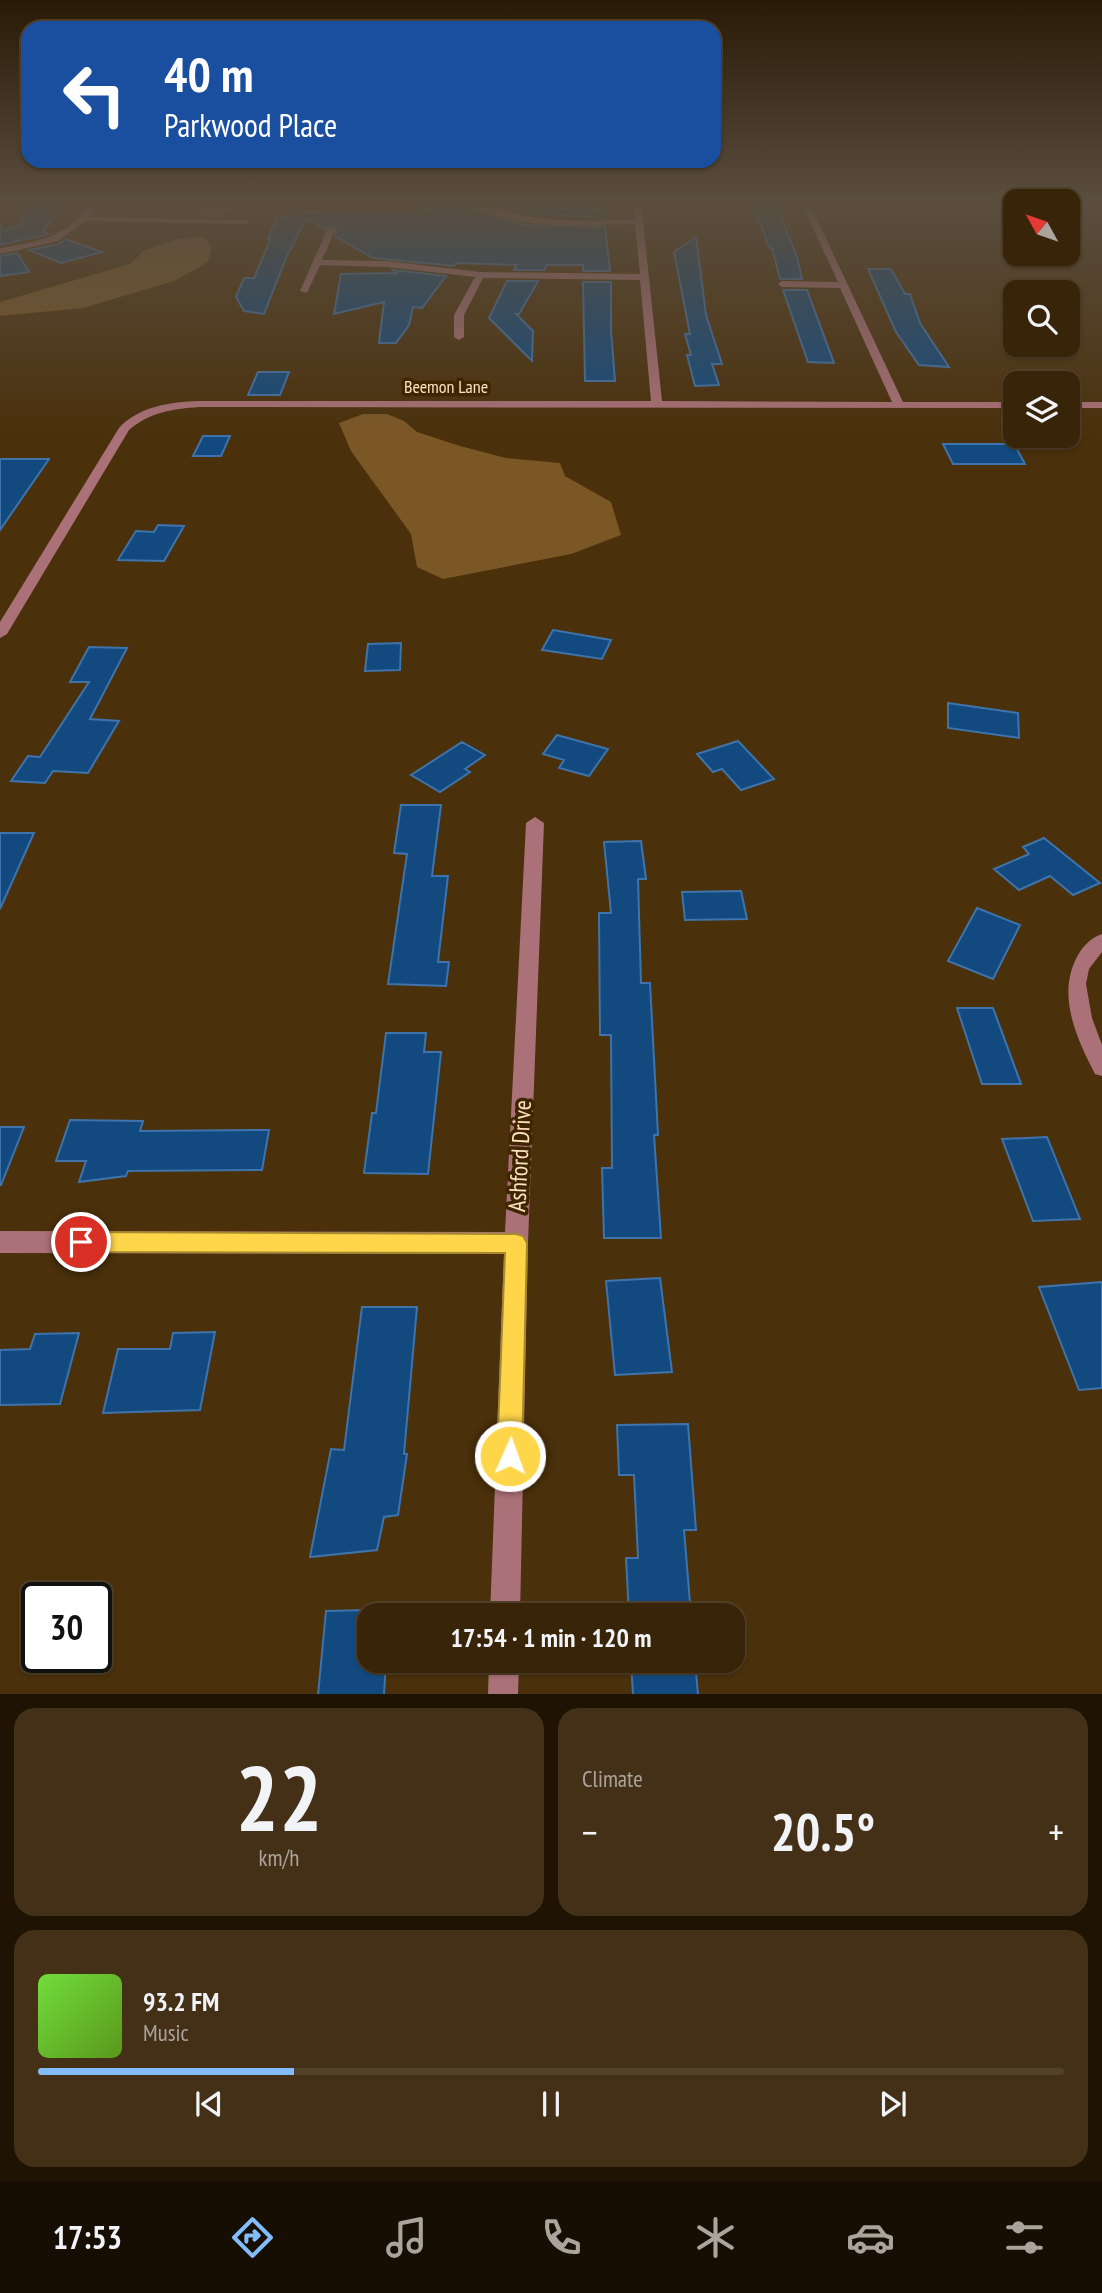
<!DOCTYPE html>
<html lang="en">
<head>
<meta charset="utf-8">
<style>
  :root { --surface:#382408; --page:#433016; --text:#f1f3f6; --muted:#aba49c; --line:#524129; --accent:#83bcfb }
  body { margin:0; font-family:"PT Sans Narrow",sans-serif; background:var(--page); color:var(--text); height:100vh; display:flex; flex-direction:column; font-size:26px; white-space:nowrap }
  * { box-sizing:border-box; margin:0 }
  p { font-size:23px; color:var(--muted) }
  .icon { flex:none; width:38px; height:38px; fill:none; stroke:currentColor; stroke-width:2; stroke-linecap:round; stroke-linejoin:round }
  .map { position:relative; height:1694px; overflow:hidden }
  .panel { display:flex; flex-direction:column; gap:14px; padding:14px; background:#1f1404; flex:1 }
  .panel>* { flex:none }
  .banner { position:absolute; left:21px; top:21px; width:700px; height:147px; border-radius:21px; box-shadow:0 2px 5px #0004,0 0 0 2px var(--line); background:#1a4fa0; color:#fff; overflow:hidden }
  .needle { width:46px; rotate:310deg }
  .tools { position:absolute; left:1003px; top:189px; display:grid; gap:14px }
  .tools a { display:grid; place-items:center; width:77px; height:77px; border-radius:14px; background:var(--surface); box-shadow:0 2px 5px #0004,0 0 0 2px var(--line); font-size:35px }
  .speed { position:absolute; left:21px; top:1582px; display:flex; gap:14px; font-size:35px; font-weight:700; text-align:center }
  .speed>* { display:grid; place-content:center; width:91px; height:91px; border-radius:50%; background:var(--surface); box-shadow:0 2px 5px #0004,0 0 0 2px var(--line); line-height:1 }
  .speed .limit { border:4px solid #111; border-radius:10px; background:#fff; color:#111 }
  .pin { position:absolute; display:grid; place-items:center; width:60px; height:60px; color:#fff; margin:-30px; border:4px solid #fff; border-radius:50%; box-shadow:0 2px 7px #0007 }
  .me { position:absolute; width:77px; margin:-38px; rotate:2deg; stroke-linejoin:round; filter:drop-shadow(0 0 5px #0008) }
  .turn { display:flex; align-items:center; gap:24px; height:147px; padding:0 28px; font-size:32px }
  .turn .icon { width:91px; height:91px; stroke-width:2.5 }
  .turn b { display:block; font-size:49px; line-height:60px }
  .big { font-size:52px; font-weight:700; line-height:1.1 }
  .panel .tile { flex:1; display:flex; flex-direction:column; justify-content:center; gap:10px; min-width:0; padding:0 24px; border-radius:21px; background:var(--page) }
  .panel .dial { align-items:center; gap:0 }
  .dial b { font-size:91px; line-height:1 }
  .song { display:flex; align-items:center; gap:21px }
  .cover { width:84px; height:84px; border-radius:10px; background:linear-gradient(135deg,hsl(100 70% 55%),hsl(90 70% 35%)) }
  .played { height:7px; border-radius:4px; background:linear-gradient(90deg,var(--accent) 25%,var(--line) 25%) }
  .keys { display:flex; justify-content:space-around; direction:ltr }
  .heat { display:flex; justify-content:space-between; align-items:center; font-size:38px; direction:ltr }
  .panel .tiles { flex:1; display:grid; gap:14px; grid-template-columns:1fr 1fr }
  .tile:last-child { grid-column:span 2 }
  .trip { position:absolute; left:357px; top:1603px; width:388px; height:70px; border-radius:21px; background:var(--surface); box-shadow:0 2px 5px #0004,0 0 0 2px var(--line); font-weight:700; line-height:70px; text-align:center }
  .menu { display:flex; height:112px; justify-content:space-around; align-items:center; background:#160e03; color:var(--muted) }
  .menu .icon { width:49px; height:49px }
  .menu .active { color:var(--accent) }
  .menu b { font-size:32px; color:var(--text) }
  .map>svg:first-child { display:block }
</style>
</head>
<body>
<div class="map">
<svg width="1102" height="1695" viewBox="0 0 1102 1695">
  <rect width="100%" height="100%" fill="#4a300b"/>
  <path fill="#7c5726" d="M 199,202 L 242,202 C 233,216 208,223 194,212 Z
    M 200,237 L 207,239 L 211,248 L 208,262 L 174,281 L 83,308 L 0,316 L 0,302 L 130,264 L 145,250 L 179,239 Z
    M 363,414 L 387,414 L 404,421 L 417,432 L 460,446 L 506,458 L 560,463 L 565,476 L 611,502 L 621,535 L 571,554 L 443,579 L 417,567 L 411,534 L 351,451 L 339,423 Z"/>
  <path fill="#124a7f" stroke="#3f73ab" stroke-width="2" d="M 64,202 L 43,232 L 49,234 L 0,245 L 0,224 L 4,230 L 16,227 L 33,203 Z
    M 415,202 L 466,202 L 485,214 L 526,225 L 605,227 L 610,271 L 583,271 L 583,265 L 547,265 L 544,270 L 514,270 L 517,265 L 456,263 L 454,266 L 373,258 L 335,236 L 336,228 L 330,226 L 324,229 L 306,218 L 286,258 L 264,314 L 244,311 L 236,297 L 244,278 L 254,278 L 271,238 L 268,239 L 276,219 L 300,214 L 297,213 L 434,211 Z
    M 487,202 L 527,202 L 540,207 L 603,208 L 604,218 L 531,214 Z
    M 754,202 L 775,202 L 797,257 L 802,279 L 780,279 L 772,248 L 769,248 L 760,222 L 757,222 Z
    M 696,237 L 706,315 L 722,364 L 712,364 L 719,385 L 695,386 L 687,355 L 691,355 L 685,334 L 690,334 L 674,252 Z
    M 65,239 L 102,252 L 61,263 L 29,250 L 59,244 Z
    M 17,253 L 29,272 L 0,276 L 0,256 Z
    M 868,269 L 891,269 L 905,294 L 910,294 L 920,323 L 949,367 L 919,365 L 896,332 Z
    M 393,270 L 446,276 L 422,308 L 413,307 L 409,325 L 396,343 L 379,343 L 384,302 L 334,314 L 341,274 L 397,273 Z
    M 507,281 L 538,281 L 519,314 L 516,314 L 533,331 L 532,361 L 489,318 Z
    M 583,282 L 611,282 L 611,330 L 615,381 L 585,381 Z
    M 783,290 L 807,290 L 834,363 L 808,362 Z
    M 258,372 L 289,372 L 280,395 L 248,395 Z
    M 203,436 L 230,436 L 221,456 L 193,456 Z
    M 943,444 L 1014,444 L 1025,464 L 953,464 Z
    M 0,459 L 49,459 L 0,530 Z
    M 158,525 L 184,526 L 164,561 L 118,560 L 136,531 L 154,532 Z
    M 553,630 L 611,640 L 602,659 L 542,650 Z
    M 401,643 L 400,670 L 365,671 L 368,644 Z
    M 89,647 L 127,648 L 90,719 L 119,721 L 88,773 L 53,771 L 45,783 L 11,781 L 28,756 L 40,757 L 89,682 L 70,682 Z
    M 948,703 L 1018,713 L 1019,738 L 948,728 Z
    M 557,735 L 608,749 L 589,776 L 559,768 L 564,760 L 543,754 Z
    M 738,741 L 774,779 L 741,790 L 722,769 L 713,772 L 697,754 Z
    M 462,742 L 485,755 L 465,769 L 470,772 L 440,792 L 411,775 Z
    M 401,805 L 441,805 L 432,876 L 448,876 L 438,962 L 449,962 L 446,986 L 388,984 L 407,854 L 394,853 Z
    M 0,833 L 34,833 L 0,909 Z
    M 1044,838 L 1100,883 L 1073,895 L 1050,876 L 1019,890 L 994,869 L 1029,854 L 1023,847 Z
    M 641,841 L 646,879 L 638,879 L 641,983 L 650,983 L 658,1135 L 654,1135 L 661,1238 L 604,1238 L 602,1168 L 612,1168 L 611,1035 L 600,1035 L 599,913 L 611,913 L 604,842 Z
    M 741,891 L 747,919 L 685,920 L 682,892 Z
    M 977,908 L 1020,925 L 993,979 L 948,961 Z
    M 957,1008 L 993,1008 L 1021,1084 L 982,1084 Z
    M 386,1033 L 426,1033 L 424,1052 L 441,1052 L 428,1174 L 364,1173 L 372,1113 L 376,1113 Z
    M 70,1120 L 143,1121 L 140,1131 L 269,1130 L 262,1170 L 128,1171 L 126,1176 L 79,1182 L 86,1161 L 56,1161 Z
    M 0,1127 L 24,1127 L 1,1185 L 0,1185 Z
    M 1047,1137 L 1080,1219 L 1033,1221 L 1002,1139 Z
    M 660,1278 L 672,1372 L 615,1375 L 606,1281 Z
    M 1102,1282 L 1102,1388 L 1079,1390 L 1039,1287 Z
    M 362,1307 L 417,1307 L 404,1454 L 407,1454 L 398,1515 L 384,1517 L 377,1550 L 310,1557 L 331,1449 L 344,1450 Z
    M 215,1332 L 200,1410 L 103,1413 L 118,1349 L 170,1349 L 173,1333 Z
    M 79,1333 L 60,1404 L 0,1405 L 0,1350 L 30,1349 L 35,1334 Z
    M 688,1424 L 696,1530 L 684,1530 L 691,1615 L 629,1615 L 626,1558 L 638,1558 L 634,1475 L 619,1475 L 617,1425 Z
    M 369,1610 L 369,1661 L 386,1661 L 384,1695 L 318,1695 L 326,1611 Z
    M 631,1661 L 695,1661 L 698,1695 L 633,1695 Z"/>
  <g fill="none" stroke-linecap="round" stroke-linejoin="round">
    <path fill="#ab7178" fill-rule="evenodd" d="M 90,202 L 98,202 L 89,217 L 246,220 L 250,222 L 246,224 L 85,221 L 58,241 L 0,254 L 0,248 C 38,242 69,237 90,202 Z
      M 468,202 C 488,201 511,214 531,217 C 565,222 600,220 635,220 L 633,202 L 641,202 L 662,401 L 892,402 L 840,288 L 782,287 L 778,284 L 782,281 L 838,282 L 805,211 L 809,209 L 813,211 L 903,402 L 1015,402 L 1015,408 L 199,407 C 173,409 150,412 129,430 L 7,634 L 0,638 L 0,622 L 119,428 C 139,406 171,402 199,401 L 651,401 L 640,280 L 483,278 L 464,315 L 464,337 L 459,340 L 454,337 L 454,315 L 475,277 L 387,267 L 320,265 L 307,293 L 300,291 L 327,230 L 331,228 L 335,230 L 322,260 L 387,261 L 480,272 L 640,274 L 635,224 C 585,225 511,231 468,202 Z
      M 1068,402 L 1102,402 L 1102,408 L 1068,408 Z
      M 535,817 L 544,823 L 528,1243 L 520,1615 L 490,1615 L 504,1254 L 0,1253 L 0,1231 L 505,1232 L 526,823 Z
      M 1102,934 L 1102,952 L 1089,969 L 1086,984 L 1092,1018 L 1102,1045 L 1102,1076 L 1095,1074 C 1076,1037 1056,994 1078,955 C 1083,946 1092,937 1102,934 Z
      M 489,1661 L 519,1661 L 518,1695 L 488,1695 Z"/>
  </g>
  <linearGradient id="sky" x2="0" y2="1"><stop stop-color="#291a06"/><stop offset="0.46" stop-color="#5a4e3f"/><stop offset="1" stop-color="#5a4e3f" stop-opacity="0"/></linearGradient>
  <rect width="1102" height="439" fill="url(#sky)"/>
  <path fill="#ffd54a" stroke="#a68a30" stroke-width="2" d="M 81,1232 L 516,1234 L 523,1236 L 527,1243 L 522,1456 L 518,1464 L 510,1468 L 501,1464 L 497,1456 L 505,1253 L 81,1252 L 74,1249 L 71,1242 L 74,1235 Z"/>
  <g text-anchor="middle" stroke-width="7" stroke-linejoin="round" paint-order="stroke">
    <g font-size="18" fill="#fee2c2" stroke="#3f2601">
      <text x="446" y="393">Beemon Lane</text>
    </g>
    <g font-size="24" fill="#fee2c2" stroke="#3f2601">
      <text transform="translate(520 1156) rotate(-87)" y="8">Ashford Drive</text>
    </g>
  </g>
</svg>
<div class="tools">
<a><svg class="needle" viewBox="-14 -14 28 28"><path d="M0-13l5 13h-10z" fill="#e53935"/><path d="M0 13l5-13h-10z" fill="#aba49c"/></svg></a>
<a><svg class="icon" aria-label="search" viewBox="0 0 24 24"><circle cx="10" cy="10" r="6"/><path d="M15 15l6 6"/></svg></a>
<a><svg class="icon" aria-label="layers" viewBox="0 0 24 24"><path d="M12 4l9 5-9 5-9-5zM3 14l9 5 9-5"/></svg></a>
</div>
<div class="speed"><div class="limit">30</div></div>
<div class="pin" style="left:81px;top:1242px;background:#d93025"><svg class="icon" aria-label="arrive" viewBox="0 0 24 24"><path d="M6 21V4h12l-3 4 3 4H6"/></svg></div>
<svg class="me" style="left:510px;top:1456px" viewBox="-20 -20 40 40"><circle r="17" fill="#ffd54a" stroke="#fff" stroke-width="3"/><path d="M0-11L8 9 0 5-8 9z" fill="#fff"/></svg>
<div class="trip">17:54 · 1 min · 120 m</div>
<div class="banner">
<div class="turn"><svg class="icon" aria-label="left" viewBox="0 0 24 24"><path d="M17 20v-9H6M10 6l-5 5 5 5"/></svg><div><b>40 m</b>Parkwood Place</div></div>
</div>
</div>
<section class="panel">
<div class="tiles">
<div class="tile dial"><b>22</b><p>km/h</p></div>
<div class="tile"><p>Climate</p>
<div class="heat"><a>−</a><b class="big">20.5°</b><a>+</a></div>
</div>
<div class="tile">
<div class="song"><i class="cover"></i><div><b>93.2 FM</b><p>Music</p></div></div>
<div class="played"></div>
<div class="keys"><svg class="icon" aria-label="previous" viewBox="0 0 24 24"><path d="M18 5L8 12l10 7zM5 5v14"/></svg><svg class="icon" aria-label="pause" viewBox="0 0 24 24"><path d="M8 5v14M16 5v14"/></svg><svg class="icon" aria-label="next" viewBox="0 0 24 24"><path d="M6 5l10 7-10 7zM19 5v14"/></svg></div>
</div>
</div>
</section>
<nav class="menu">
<b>17:53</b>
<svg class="icon active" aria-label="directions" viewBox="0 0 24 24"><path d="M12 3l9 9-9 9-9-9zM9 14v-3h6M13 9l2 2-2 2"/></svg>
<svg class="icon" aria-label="music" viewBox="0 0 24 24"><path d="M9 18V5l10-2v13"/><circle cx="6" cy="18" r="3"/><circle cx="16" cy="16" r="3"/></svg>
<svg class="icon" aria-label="phone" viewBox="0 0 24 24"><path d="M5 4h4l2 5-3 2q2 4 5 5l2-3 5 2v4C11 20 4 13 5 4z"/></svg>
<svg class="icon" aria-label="climate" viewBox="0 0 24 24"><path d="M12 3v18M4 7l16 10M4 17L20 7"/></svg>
<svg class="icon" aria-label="car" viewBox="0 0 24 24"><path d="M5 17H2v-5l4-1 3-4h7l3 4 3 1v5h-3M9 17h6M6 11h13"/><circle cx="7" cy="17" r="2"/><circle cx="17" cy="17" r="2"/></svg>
<svg class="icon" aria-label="filters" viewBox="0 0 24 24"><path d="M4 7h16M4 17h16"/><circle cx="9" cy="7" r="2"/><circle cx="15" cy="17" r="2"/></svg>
</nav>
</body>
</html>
